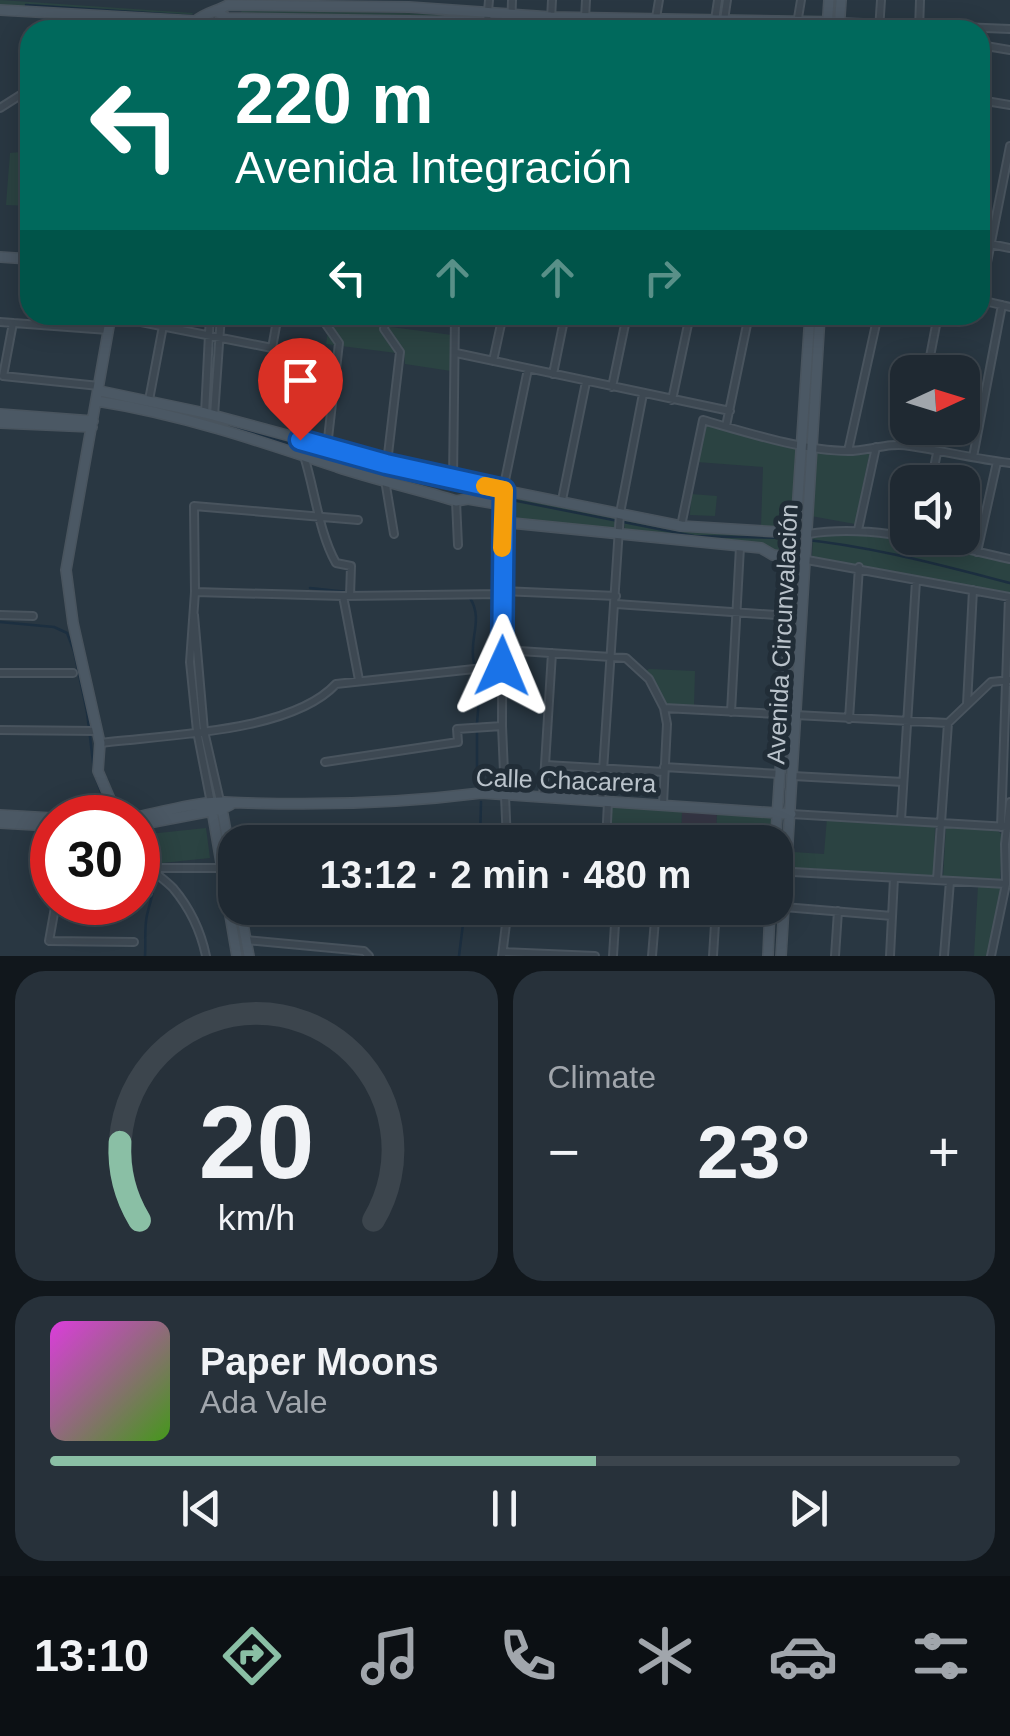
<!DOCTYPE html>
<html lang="en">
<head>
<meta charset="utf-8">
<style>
  :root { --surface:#1f2932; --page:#27313a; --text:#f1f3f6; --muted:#a1a6ac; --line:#3c454d; --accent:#8abfa5 }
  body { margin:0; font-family:Arial,sans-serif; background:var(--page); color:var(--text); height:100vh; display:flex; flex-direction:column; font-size:38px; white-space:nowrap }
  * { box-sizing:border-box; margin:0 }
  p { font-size:32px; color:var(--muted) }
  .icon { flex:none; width:55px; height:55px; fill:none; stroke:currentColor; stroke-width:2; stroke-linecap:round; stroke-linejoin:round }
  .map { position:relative; height:956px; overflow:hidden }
  .panel { display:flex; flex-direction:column; gap:15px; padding:15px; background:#11171c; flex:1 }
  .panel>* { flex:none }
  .hud { position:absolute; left:20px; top:20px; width:970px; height:305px; border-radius:30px; box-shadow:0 5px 25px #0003,0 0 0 2px var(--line); background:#00695c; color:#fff; overflow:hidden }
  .needle { width:65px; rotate:86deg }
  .buttons { position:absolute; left:890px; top:355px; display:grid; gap:20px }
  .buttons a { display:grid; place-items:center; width:90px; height:90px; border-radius:20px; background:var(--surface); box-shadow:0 5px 25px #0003,0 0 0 2px var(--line); font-size:50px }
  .speed { position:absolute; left:30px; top:795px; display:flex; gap:20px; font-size:50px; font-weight:700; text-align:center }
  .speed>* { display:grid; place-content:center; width:130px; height:130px; border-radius:50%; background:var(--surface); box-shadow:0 5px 25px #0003,0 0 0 2px var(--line); line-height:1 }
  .speed .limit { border:15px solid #d22; background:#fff; color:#111 }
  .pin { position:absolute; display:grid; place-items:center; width:85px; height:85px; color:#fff; margin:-102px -42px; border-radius:50% 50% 50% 0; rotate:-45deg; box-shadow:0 0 10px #0007 }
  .pin .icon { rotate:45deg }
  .me { position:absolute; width:110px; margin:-55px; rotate:1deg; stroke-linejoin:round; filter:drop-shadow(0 0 8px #0008) }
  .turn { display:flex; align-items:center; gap:35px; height:210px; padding:0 50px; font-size:45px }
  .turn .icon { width:130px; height:130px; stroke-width:2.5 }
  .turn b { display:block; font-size:70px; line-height:85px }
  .lanes { display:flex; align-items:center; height:95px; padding:0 50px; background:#0003; justify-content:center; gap:50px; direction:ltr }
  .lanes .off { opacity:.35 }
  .big { font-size:75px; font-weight:700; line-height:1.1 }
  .panel .tile { flex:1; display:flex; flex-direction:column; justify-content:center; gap:15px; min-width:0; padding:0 35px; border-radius:30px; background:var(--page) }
  .panel .dial { align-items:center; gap:0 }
  .dial svg { height:260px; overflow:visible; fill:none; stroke:var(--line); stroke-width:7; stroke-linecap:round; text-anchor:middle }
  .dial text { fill:var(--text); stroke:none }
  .song { display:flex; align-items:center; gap:30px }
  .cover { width:120px; height:120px; border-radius:15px; background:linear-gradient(135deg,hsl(300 70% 55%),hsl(100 70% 35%)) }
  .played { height:10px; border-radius:5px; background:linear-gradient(90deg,var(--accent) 60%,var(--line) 60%) }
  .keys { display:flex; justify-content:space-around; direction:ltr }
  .heat { display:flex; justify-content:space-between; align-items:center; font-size:55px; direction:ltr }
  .panel .tiles { flex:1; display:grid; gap:15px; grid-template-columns:1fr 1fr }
  .tile:last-child { grid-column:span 2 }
  .trip { position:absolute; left:218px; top:825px; width:575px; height:100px; border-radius:30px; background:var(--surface); box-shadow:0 5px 25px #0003,0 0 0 2px var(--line); font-weight:700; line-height:100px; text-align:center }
  .menu { display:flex; height:160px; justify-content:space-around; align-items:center; background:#0c1014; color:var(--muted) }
  .menu .icon { width:70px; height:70px }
  .menu .current { color:var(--accent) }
  .menu b { font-size:45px; color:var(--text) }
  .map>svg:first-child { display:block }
</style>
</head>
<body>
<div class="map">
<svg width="1010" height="956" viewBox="0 0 1010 956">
  <rect width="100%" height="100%" fill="#293742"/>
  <path fill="#343543" d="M 682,809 L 717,812 L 716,842 L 681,842 Z"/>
  <path fill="#2b4342" d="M 0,0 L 193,13 L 191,16 L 0,6 Z
    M 242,9 L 483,15 L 483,19 L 247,15 L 241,13 Z
    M 30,151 L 30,206 L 6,205 L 10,153 Z
    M 330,319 L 452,335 L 451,371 L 405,364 L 404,354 L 326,344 Z
    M 703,421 L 721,429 L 797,446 L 791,528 L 761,526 L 763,467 L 697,462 Z
    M 816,451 L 853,456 L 870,451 L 855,524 L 811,516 Z
    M 508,493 L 616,514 L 615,530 L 507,518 Z
    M 691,494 L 717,496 L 715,516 L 690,515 Z
    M 624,519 L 681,530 L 792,535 L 791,555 L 625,531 Z
    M 865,533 L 1010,562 L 1010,595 L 812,557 L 813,535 Z
    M 802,562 L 795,710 L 788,710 L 798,564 Z
    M 649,669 L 695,671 L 694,706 L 667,705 L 646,671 Z
    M 612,805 L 682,809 L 681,842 L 610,842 Z
    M 717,812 L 773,815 L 771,842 L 716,842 Z
    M 827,818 L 935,825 L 934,876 L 931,878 L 792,869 L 793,852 L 824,854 Z
    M 946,826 L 996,829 L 1002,835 L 1000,881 L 943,878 Z
    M 206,828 L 210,858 L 152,864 L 149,834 Z
    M 978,886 L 1003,887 L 987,956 L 974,956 Z"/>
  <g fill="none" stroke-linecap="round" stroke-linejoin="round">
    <path stroke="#1c2f40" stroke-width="2.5" d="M 26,5 L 194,16
      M 109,398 L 142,404
      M 179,412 L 455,491 L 499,498
      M 507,499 L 694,536 L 790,538
      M 798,539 C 871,546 940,565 1010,583
      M 310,588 L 347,592
      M 355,592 L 417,592
      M 470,598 C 484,620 468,640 474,663
      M 0,622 L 54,627 L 67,633 L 74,651 L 87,712 L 94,770
      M 476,674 L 480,687 L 477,723
      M 477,730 L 477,789
      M 96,778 L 108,812
      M 480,842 L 481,802
      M 141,862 C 158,890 154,886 147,915 C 144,928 146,943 145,956
      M 459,956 L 465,908"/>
    <defs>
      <path id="street" d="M 551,19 L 552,0
        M 585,19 L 586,0
        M 715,20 L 718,0
        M 724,20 L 727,0
        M 839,22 L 1010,29
        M 487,23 L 489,0
        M 113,30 L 123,21 L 124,16
        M 226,30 L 227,18
        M 511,30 L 512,0
        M 654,30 L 659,0
        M 796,30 L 801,0
        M 879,30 L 881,0
        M 919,30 L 920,0
        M 980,45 L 1010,50
        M 980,100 L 1010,105
        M 0,108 L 30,89
        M 990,244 L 1010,248
        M 980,298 L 1010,146
        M 980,300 L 1010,307
        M 326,315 L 325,323 L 339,343 L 327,447
        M 386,315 L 384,329 L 400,352 L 387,463
        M 111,316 L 272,348 L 278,315
        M 0,322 L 108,330
        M 456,353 L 730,411
        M 493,361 L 503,315
        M 927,372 L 938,315
        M 553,374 L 565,315
        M 3,376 L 99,386
        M 3,376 L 13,323
        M 612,387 L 627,315
        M 149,400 L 163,326
        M 672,400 L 690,315
        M 205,413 L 210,315
        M 214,416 L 221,315
        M 726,426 L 749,315
        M 911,446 L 915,428
        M 848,451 L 878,315
        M 304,456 C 315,491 319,533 336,563 L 351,566 L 350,596
        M 973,457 L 1002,305
        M 385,480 L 394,534
        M 453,480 L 455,315
        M 931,482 L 937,453
        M 562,500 L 586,382
        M 456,501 L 458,545
        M 681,526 L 703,420 C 745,432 804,451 848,451 C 869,451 889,442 910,446 C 943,451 976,459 1010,463
        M 858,530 L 876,447
        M 808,534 C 876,523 944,545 1010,559
        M 977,552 L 997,462
        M 807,560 L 1010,597
        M 503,591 L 616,596
        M 195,592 L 343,596 L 503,594
        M 343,596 L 359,680
        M 616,604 L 790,616
        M 0,615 L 33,616
        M 194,615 L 204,731 L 220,801
        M 503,650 L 626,658 L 649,679 L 664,708 L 667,724 L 663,804
        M 0,673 L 73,673
        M 967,704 L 973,590
        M 664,708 L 948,723 L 991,682 L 1010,680
        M 731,712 L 740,547
        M 849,719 L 859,567
        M 0,730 L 97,731
        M 100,743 C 163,735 291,733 336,684 L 502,666
        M 325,762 L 458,742 L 457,729 L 502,726
        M 546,765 L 664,772
        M 664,767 L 780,774
        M 793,776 L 903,782
        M 543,797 L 552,653
        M 601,801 L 620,513 L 643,394
        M 211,803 L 197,731 L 190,662 L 195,592 L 194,506 L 358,520
        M 791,814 L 1008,827
        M 901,820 L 916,581
        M 1001,827 L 1009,597
        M 507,842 L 502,726 L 503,490 L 528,369
        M 606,842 L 608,802
        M 138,853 C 147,869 160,875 173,888 C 189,907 201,932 206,956
        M 147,868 L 224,868
        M 775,871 L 1006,884
        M 937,880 L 948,723
        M 138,893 L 148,893
        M 56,902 L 49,941 L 134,942
        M 784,907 L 892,916
        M 246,940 L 364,951 L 369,956
        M 503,952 L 595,956
        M 502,956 L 508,908
        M 613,956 L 616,908
        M 652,956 L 656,908
        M 713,956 L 716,908
        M 835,956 L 838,911
        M 890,956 L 894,878
        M 944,956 L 950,881
        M 991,956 L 1006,884 L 1005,844 L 1010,802"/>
      <path id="secondary" d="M 0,10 L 196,21 C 204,13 218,11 228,5 L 409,7 L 551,17 L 839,22
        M 217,12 L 227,18 L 471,22 L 640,30
        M 827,30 L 829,0
        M 839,30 L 841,0
        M 0,257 L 30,259
        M 111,315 L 66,570 L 73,623 L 100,743 L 98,771 L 118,818
        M 100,391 L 205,413 L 453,480 L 681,526 L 797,533
        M 97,401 C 180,414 257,440 337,467 C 376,480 417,489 456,501 L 468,499 L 503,505
        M 0,414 L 93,421
        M 0,423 L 92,427
        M 502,522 L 761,548 L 773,555 L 800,559
        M 211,804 L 237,956
        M 221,804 L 235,880
        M 0,815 L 52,818
        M 132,818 C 157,813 200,801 224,802 C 310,806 395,804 481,793 L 791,814
        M 0,823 L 52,826
        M 138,825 L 222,809 L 230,805
        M 775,848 L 810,315
        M 240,908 L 249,956
        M 768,956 L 770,908
        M 781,956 L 820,315"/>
    </defs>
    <use href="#street" stroke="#49545e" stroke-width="10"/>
    <use href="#secondary" stroke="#49545e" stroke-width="12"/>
    <use href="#street" stroke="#3d4852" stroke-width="6"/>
    <use href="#secondary" stroke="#4b5864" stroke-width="9"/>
  </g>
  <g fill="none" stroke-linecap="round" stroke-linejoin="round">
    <defs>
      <path id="route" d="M 300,440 L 386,464 L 504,490 L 502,666"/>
    </defs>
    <use href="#route" stroke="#114b97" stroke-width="25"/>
    <use href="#route" stroke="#1a73e8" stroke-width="18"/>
    <path stroke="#f59e0b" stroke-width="18" d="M 485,486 L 504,490 L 502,548"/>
  </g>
  <g text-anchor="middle" stroke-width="10" stroke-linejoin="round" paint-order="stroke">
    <g font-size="25" fill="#bac3cb" stroke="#212d37">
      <text transform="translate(782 634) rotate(-87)" y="9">Avenida Circunvalación</text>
      <text transform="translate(566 780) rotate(2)" y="9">Calle Chacarera</text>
    </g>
  </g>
</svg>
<div class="buttons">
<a><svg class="needle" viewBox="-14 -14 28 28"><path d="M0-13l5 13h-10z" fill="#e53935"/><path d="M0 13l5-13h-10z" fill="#a1a6ac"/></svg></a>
<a><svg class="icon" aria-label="sound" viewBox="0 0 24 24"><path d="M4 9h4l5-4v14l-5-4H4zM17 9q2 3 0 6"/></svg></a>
</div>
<div class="speed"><div class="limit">30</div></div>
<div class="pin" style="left:300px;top:440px;background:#d93025"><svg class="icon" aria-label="arrive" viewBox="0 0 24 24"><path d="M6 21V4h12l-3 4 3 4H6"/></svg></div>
<svg class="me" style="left:502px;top:666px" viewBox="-20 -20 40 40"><path d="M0-17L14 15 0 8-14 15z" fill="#1a73e8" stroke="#fff" stroke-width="4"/></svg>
<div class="trip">13:12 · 2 min · 480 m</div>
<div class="hud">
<div class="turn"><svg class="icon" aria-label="left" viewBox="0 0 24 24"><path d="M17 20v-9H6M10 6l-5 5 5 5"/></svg><div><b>220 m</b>Avenida Integración</div></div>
<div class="lanes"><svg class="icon" aria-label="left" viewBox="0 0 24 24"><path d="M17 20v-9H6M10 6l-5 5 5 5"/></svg><svg class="icon off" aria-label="ahead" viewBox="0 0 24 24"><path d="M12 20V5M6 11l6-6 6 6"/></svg><svg class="icon off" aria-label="ahead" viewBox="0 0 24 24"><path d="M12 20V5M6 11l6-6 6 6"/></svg><svg class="icon off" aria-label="right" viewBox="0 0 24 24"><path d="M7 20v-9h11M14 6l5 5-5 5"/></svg></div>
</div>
</div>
<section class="panel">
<div class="tiles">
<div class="tile dial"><svg viewBox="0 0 100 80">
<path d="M14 69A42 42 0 1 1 86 69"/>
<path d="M14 69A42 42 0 0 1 8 45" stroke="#8abfa5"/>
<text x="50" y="56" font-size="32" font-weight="700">20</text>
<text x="50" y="72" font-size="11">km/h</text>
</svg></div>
<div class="tile"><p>Climate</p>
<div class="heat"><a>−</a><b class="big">23°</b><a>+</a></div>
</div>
<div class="tile">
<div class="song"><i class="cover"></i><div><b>Paper Moons</b><p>Ada Vale</p></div></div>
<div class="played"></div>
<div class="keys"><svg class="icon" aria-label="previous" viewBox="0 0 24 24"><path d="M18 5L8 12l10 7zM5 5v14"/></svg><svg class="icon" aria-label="pause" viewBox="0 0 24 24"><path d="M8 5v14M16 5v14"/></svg><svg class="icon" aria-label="next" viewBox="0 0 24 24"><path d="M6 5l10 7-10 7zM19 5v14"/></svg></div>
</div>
</div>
</section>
<nav class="menu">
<b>13:10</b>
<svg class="icon current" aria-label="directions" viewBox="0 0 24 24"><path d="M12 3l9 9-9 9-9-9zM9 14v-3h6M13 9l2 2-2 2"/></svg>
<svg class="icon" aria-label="music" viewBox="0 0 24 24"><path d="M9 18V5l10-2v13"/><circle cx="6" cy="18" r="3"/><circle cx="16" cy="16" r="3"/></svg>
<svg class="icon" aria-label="phone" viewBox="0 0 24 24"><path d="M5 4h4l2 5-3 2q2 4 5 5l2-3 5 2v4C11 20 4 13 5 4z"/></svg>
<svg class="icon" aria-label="climate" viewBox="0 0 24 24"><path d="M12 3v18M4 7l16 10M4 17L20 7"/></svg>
<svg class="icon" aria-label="car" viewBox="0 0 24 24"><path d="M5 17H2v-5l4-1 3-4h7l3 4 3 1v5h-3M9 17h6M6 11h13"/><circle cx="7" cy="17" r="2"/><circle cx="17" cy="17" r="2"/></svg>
<svg class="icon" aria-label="filters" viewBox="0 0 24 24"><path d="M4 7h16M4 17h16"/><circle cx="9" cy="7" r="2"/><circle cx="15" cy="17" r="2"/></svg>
</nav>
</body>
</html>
